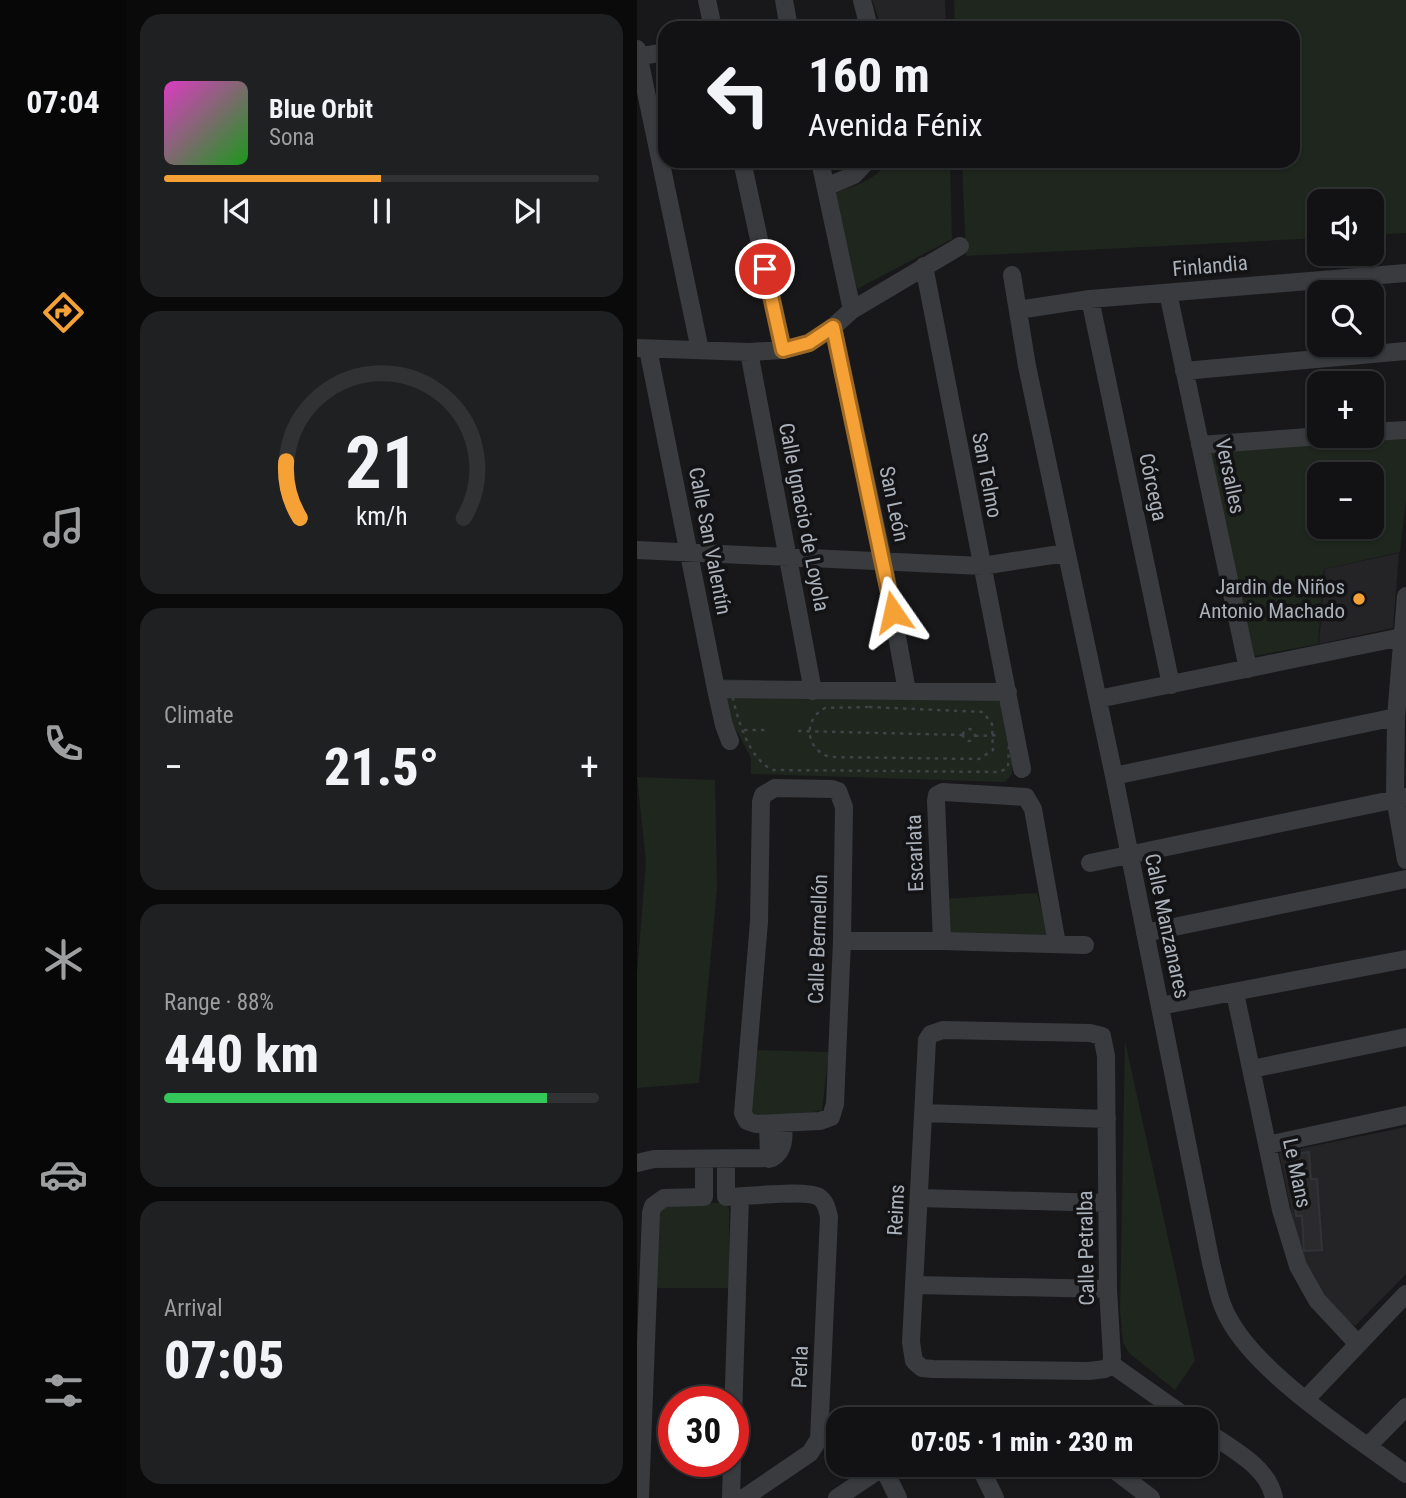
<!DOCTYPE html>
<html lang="en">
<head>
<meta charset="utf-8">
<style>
  :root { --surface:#121214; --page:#1f2022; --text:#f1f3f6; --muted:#9c9ea0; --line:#313234; --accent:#f5a136 }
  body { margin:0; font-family:"Roboto Condensed",sans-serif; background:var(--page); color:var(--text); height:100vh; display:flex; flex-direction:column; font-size:26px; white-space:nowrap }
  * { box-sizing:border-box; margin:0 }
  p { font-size:23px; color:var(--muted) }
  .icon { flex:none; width:38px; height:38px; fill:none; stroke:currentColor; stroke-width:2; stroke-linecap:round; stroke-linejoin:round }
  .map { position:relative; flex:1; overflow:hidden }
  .sheet { display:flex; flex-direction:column; gap:14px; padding:14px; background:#0a0a0b; width:511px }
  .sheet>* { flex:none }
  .guide { position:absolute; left:21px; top:21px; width:642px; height:147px; border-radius:21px; box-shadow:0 2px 5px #0004,0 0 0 2px var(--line); background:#121214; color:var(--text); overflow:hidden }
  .tools { position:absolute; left:670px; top:189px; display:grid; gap:14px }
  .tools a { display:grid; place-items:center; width:77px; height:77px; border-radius:14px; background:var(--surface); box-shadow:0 2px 5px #0004,0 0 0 2px var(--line); font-size:35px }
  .speed { position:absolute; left:21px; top:1386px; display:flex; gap:14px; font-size:35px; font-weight:700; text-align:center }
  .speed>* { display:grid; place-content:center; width:91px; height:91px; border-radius:50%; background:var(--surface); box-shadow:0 2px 5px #0004,0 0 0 2px var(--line); line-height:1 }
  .speed .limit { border:10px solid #d22; background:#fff; color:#111 }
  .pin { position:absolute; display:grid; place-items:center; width:60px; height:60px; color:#fff; margin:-30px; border:4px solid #fff; border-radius:50%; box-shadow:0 2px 7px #0007 }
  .me { position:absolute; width:77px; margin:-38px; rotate:349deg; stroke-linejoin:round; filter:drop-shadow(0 0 5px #0008) }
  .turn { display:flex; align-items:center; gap:24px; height:147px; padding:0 35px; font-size:32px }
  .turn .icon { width:91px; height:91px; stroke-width:2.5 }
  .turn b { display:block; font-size:49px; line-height:60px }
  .big { font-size:52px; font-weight:800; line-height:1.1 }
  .sheet .widget { flex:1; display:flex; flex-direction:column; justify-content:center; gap:10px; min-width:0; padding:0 24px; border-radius:21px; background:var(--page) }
  .sheet .dial { align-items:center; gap:0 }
  .dial svg { height:182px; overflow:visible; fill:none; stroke:var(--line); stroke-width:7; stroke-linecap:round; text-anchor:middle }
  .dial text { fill:var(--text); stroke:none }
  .song { display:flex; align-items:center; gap:21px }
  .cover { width:84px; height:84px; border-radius:10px; background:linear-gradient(135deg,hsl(310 70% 55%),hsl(120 70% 35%)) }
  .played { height:7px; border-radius:4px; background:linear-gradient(90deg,var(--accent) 50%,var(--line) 50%) }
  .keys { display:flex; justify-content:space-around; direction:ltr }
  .heat { display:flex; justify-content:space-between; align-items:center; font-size:38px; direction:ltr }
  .charge { height:10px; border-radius:5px; background:linear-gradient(90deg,#34c759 88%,var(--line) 0) }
  .trip { position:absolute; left:189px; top:1407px; width:392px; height:70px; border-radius:21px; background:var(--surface); box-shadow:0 2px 5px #0004,0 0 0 2px var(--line); font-weight:800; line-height:70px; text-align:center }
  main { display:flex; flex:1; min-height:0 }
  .dock { display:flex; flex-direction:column; width:126px; justify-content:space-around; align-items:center; background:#070708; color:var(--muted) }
  .dock .icon { width:49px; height:49px }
  .dock .on { color:var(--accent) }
  .dock b { font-size:32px; color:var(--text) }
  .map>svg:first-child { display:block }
</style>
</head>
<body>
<main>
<nav class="dock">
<b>07:04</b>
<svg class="icon on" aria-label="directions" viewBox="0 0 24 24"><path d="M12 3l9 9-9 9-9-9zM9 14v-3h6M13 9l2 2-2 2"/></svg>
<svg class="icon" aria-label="music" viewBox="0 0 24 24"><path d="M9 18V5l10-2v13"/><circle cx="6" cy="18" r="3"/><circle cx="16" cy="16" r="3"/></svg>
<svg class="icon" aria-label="phone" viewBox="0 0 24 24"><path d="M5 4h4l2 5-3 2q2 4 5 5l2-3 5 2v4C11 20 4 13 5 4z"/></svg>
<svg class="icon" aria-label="climate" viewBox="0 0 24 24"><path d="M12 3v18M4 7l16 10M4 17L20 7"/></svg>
<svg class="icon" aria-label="car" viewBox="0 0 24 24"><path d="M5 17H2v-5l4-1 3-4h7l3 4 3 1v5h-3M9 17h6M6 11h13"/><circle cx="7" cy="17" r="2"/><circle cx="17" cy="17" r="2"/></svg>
<svg class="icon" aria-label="filters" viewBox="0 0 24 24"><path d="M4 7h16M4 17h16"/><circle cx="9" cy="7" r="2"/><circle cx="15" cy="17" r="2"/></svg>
</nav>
<section class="sheet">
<div class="widget">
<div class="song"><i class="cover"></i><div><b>Blue Orbit</b><p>Sona</p></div></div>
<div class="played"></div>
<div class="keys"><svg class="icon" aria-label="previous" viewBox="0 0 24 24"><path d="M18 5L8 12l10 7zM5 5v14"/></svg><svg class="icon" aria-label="pause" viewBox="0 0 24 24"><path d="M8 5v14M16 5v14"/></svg><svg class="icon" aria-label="next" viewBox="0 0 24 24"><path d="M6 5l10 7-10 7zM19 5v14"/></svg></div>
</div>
<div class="widget dial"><svg viewBox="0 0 100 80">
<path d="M14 69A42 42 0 1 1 86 69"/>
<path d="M14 69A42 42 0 0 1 8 44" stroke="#f5a136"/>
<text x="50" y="56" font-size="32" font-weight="700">21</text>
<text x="50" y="72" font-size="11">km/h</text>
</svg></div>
<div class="widget"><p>Climate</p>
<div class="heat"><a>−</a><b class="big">21.5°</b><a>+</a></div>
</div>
<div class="widget"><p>Range · 88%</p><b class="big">440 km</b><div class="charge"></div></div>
<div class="widget"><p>Arrival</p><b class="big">07:05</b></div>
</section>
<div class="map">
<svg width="769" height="1498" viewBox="0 0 769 1498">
  <rect width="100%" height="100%" fill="#18181a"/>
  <path fill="#242427" d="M 235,0 L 308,0 L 309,28 L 245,28 Z
    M 762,553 L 756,628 L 682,644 L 688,569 Z
    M 769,1127 L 769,1274 L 718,1326 L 710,1320 L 683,1290 L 671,1270 L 662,1249 L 642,1153 Z"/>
  <path fill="#1e261e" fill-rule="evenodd" d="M 317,0 L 769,0 L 769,233 L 735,235 L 735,201 L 682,201 L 682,238 L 329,256 L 325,161 L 656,161 L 656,28 L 318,28 Z
    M 250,161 L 313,161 L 315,239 L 220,289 L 198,193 C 216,186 241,180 250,161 Z
    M 769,436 L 769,500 L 763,552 L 687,569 L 681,644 L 617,656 L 572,455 L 575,452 ZM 682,474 L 735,474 L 735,527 L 682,527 Z
    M 86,679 L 274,686 L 368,702 L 376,737 L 375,774 L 368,782 L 114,774 L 114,758 L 96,724 Z
    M 0,777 L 78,780 L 80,889 L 62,1083 L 0,1088 L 0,974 L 9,862 Z
    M 400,893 L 413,940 L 308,937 L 307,899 Z
    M 488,1041 L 558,1361 L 538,1390 L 492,1353 L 486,1343 L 483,1310 Z
    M 113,1050 L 192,1052 L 185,1110 L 147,1118 L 117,1120 L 108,1111 Z
    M 27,1203 L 86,1203 L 92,1208 L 92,1288 L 19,1288 L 18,1215 Z"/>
  <path fill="#2b2b2e" stroke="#323336" stroke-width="2" d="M 672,1152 L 674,1179 L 680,1179 L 685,1250 L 667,1251 L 665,1216 L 659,1216 L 655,1154 Z"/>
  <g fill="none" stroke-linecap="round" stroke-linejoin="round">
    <path stroke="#3f4246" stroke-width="2.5" stroke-dasharray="3.5 5" stroke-linecap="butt" d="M 95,694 L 356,697 C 375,706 372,748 371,767 L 363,772 L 136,770 C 112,760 100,718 95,694 Z
      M 232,707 L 346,712 L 355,724 L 356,750 L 342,759 L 193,757 C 169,750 165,720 188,708 Z
      M326 735a6 6 0 1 1 12 0a6 6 0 1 1-12 0Z
      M 107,730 L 132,730
      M 161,731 L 326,735
      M 338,736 L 363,735"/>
    <path stroke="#393b3f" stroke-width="18" d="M 70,0 L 76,28
      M 147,0 L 152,28
      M 225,0 L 232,28
      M 0,49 L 63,350
      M 0,57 L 28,52
      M 105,161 L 146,350
      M 183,161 L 215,310
      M 189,187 L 217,175 L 230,161
      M 287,266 L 385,769
      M 375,275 L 390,366 L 477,776 L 574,1263 C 579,1282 582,1302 592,1319 C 621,1374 717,1436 769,1474
      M 531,293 L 611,669
      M 453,299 L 534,685
      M 381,310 L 453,299 L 769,273
      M 196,327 L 246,560 L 270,691
      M 0,348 L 112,352 L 146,350 L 172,343 L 196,327 L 215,310 L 323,246
      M 11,349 L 79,689 L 87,725 L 93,741
      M 112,352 L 176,691
      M 547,371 L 769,351
      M 735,432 L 769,430
      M 563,445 L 685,436
      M 0,550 L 345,566 L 429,553
      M 769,596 L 759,717 L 758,798 L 769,860
      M 79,689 L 371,692
      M 461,699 L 765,637
      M 477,776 L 759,717
      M 138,788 L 195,789 L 201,791 L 207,807 L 205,941 L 198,1104 L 194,1117 L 183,1121 L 119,1124 L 110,1121 L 106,1113 L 122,922 L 124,802 L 126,795 Z
      M 453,863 L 769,797
      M 508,933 L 769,879
      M 205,941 L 305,941 L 448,945
      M 305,941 L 299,801 L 300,795 L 306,792 L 389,797 L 396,809 L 420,944
      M 598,993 L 644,1210 L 661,1266 L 680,1300 L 721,1344
      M 523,1006 L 769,959
      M 306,1030 L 453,1033 L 465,1036 L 469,1056 L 471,1289 L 475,1357 L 474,1364 L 468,1369 L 452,1371 L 296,1369 L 285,1368 L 277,1361 L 274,1342 L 290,1040 L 294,1034 Z
      M 615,1069 L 769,1037
      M 286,1113 L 470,1119
      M 131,1124 L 132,1159
      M 631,1145 L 769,1115
      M 89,1159 L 89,1197 C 108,1197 169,1189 182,1197 C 189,1202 190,1209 192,1217 L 182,1439 L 173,1453 L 107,1498
      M 0,1163 L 17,1159 L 135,1158 C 148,1151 147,1136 146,1123
      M 282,1198 L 470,1203
      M 277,1285 L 471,1289
      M 474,1364 L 552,1419
      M 669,1399 L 769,1294
      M 96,1418 L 103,1197
      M 569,1431 C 594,1449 631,1466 637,1498
      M 731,1446 L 769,1407
      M 342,1465 L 358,1498
      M 471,1465 L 514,1498
      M 246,1467 L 261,1498
      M 3,1498 L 14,1213 L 16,1206 L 27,1198 L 67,1197 L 67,1159
      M 94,1498 L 95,1461
      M 200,1498 L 249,1465"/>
  </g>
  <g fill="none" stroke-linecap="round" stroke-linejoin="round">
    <defs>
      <path id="route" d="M 128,269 L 146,350 L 172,343 L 196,327 L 256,612"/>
    </defs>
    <use href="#route" stroke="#9f6923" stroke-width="18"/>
    <use href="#route" stroke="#f5a136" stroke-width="12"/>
  </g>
  <circle fill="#f5a136" stroke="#131315" stroke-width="2.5" cx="722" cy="599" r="7"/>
  <g text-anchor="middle" stroke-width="7" stroke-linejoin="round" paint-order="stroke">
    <g font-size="21" fill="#aab1ba" stroke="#131315">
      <text transform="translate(573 266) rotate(-5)" y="7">Finlandia</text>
      <text transform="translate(350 475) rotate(79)" y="7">San Telmo</text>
      <text transform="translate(593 476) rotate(78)" y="7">Versalles</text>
      <text transform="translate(516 487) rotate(78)" y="7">Córcega</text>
      <text transform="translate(257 504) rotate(78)" y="7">San León</text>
      <text transform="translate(167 517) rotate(79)" y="7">Calle Ignacio de Loyola</text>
      <text transform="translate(73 541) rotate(79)" y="7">Calle San Valentín</text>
      <text transform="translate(278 853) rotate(-92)" y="7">Escarlata</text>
      <text transform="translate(530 926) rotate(78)" y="7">Calle Manzanares</text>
      <text transform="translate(181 939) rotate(-88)" y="7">Calle Bermellón</text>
      <text transform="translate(660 1173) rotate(78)" y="7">Le Mans</text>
      <text transform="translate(259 1210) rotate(-87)" y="7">Reims</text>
      <text transform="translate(449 1248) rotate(-91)" y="7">Calle Petralba</text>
      <text transform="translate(163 1367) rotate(-88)" y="7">Perla</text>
    </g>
    <g font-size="21" fill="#aab1ba" stroke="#131315" text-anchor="end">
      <text x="708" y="594">Jardin de Niños<tspan x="708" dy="24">Antonio Machado</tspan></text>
    </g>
  </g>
</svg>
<div class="tools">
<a><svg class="icon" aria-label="sound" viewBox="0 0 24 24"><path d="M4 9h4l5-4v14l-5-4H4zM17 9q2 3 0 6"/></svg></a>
<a><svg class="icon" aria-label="search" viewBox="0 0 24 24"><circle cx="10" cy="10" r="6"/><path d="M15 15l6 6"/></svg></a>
<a>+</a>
<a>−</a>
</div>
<div class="speed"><div class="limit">30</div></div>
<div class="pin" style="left:128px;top:269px;background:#d93025"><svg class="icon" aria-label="arrive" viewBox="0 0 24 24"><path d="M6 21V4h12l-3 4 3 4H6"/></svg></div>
<svg class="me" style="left:256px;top:612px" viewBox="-20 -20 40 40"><path d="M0-17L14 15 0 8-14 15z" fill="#f5a136" stroke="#fff" stroke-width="4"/></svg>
<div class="trip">07:05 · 1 min · 230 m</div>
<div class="guide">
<div class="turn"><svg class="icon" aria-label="left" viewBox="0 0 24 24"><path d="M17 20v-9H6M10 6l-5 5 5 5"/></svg><div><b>160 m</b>Avenida Fénix</div></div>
</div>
</div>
</main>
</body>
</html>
